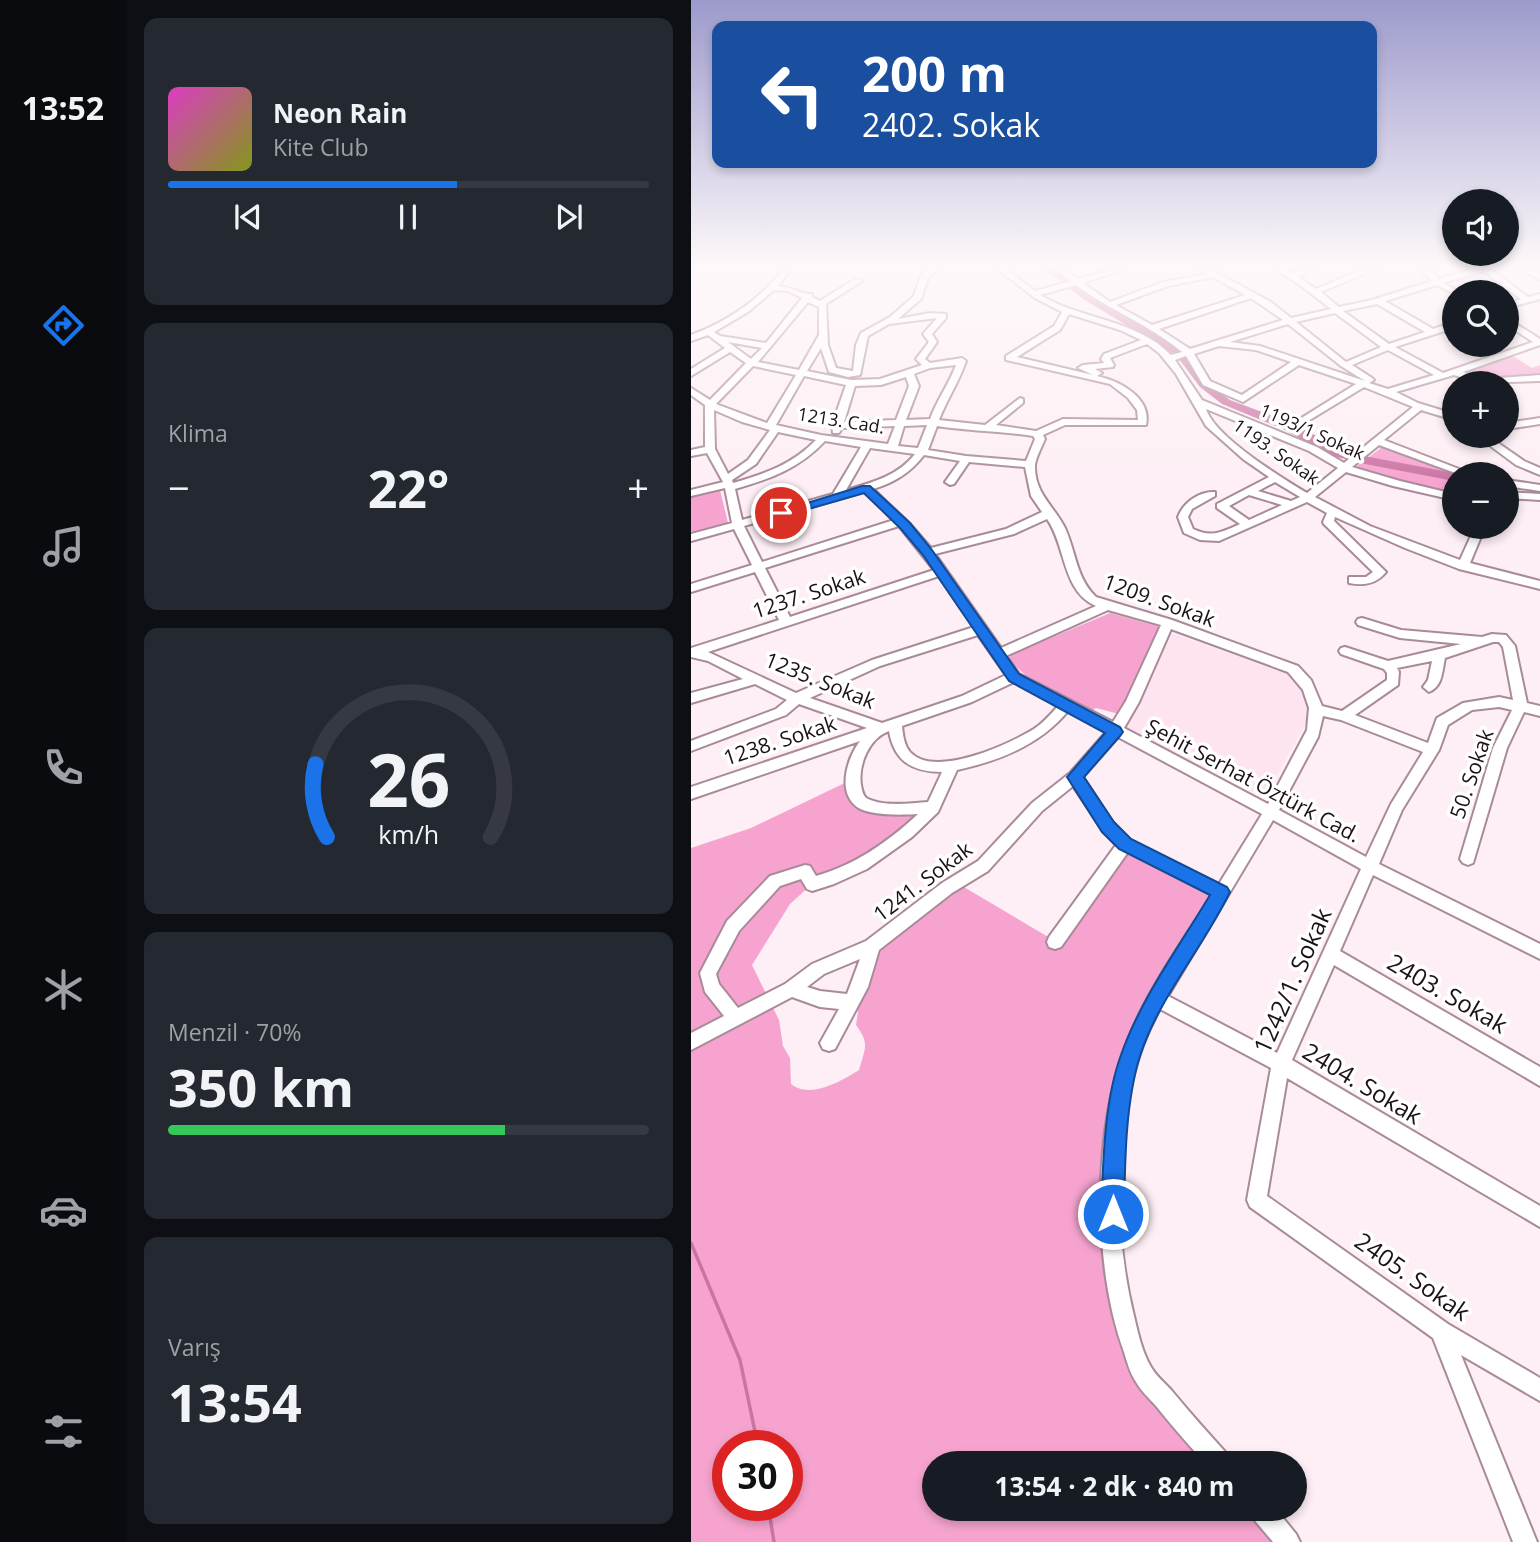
<!DOCTYPE html>
<html lang="tr">
<head>
<meta charset="utf-8">
<style>
  :root { --surface:#171b24; --page:#242831; --text:#f1f3f6; --muted:#9ea1a6; --line:#363941; --accent:#1a73e8 }
  body { margin:0; font-family:"Open Sans",sans-serif; background:var(--page); color:var(--text); height:100vh; display:flex; flex-direction:column; font-size:26px; white-space:nowrap }
  * { box-sizing:border-box; margin:0 }
  p { font-size:23px; color:var(--muted) }
  .icon { flex:none; width:38px; height:38px; fill:none; stroke:currentColor; stroke-width:2; stroke-linecap:round; stroke-linejoin:round }
  .map { position:relative; flex:1; overflow:hidden }
  .panel { display:flex; flex-direction:column; gap:18px; padding:18px; background:#0d0f14; width:565px }
  .panel>* { flex:none }
  .banner { position:absolute; left:21px; top:21px; width:665px; height:147px; border-radius:14px; box-shadow:0 4px 10px #0003; background:#1a4fa0; color:#fff; overflow:hidden }
  .buttons { position:absolute; left:751px; top:189px; display:grid; gap:14px }
  .buttons a { display:grid; place-items:center; width:77px; height:77px; border-radius:50%; background:var(--surface); box-shadow:0 4px 10px #0003; font-size:35px }
  .speed { position:absolute; left:21px; top:1430px; display:flex; gap:14px; font-size:35px; font-weight:700; text-align:center }
  .speed>* { display:grid; place-content:center; width:91px; height:91px; border-radius:50%; background:var(--surface); box-shadow:0 4px 10px #0003; line-height:1 }
  .speed .limit { border:10px solid #d22; background:#fff; color:#111 }
  .pin { position:absolute; display:grid; place-items:center; width:60px; height:60px; color:#fff; margin:-30px; border:4px solid #fff; border-radius:50%; box-shadow:0 2px 7px #0007 }
  .me { position:absolute; width:77px; margin:-38px; rotate:0deg; stroke-linejoin:round; filter:drop-shadow(0 0 5px #0008) }
  .turn { display:flex; align-items:center; gap:24px; height:147px; padding:0 35px; font-size:32px }
  .turn .icon { width:91px; height:91px; stroke-width:2.5 }
  .turn b { display:block; font-size:49px; line-height:60px }
  .big { font-size:52px; font-weight:700; line-height:1.1 }
  .panel .tile { flex:1; display:flex; flex-direction:column; justify-content:center; gap:10px; min-width:0; padding:0 24px; border-radius:14px; background:var(--page) }
  .panel .dial { align-items:center; gap:0 }
  .dial svg { height:182px; overflow:visible; fill:none; stroke:var(--line); stroke-width:7; stroke-linecap:round; text-anchor:middle }
  .dial text { fill:var(--text); stroke:none }
  .song { display:flex; align-items:center; gap:21px }
  .cover { width:84px; height:84px; border-radius:10px; background:linear-gradient(135deg,hsl(310 70% 55%),hsl(70 70% 35%)) }
  .played { height:7px; border-radius:4px; background:linear-gradient(90deg,var(--accent) 60%,var(--line) 60%) }
  .keys { display:flex; justify-content:space-around; direction:ltr }
  .heat { display:flex; justify-content:space-between; align-items:center; font-size:38px; direction:ltr }
  .charge { height:10px; border-radius:5px; background:linear-gradient(90deg,#34c759 70%,var(--line) 0) }
  .trip { position:absolute; left:231px; top:1451px; width:385px; height:70px; border-radius:35px; background:var(--surface); box-shadow:0 4px 10px #0003; font-weight:700; line-height:70px; text-align:center }
  main { display:flex; flex:1; min-height:0 }
  .tab-bar { display:flex; flex-direction:column; width:126px; justify-content:space-around; align-items:center; background:#090b0e; color:var(--muted) }
  .tab-bar .icon { width:49px; height:49px }
  .tab-bar .on { color:var(--accent) }
  .tab-bar b { font-size:32px; color:var(--text) }
  .map>svg:first-child { display:block }
</style>
</head>
<body>
<main>
<nav class="tab-bar">
<b>13:52</b>
<svg class="icon on" aria-label="directions" viewBox="0 0 24 24"><path d="M12 3l9 9-9 9-9-9zM9 14v-3h6M13 9l2 2-2 2"/></svg>
<svg class="icon" aria-label="music" viewBox="0 0 24 24"><path d="M9 18V5l10-2v13"/><circle cx="6" cy="18" r="3"/><circle cx="16" cy="16" r="3"/></svg>
<svg class="icon" aria-label="phone" viewBox="0 0 24 24"><path d="M5 4h4l2 5-3 2q2 4 5 5l2-3 5 2v4C11 20 4 13 5 4z"/></svg>
<svg class="icon" aria-label="climate" viewBox="0 0 24 24"><path d="M12 3v18M4 7l16 10M4 17L20 7"/></svg>
<svg class="icon" aria-label="car" viewBox="0 0 24 24"><path d="M5 17H2v-5l4-1 3-4h7l3 4 3 1v5h-3M9 17h6M6 11h13"/><circle cx="7" cy="17" r="2"/><circle cx="17" cy="17" r="2"/></svg>
<svg class="icon" aria-label="filters" viewBox="0 0 24 24"><path d="M4 7h16M4 17h16"/><circle cx="9" cy="7" r="2"/><circle cx="15" cy="17" r="2"/></svg>
</nav>
<section class="panel">
<div class="tile">
<div class="song"><i class="cover"></i><div><b>Neon Rain</b><p>Kite Club</p></div></div>
<div class="played"></div>
<div class="keys"><svg class="icon" aria-label="previous" viewBox="0 0 24 24"><path d="M18 5L8 12l10 7zM5 5v14"/></svg><svg class="icon" aria-label="pause" viewBox="0 0 24 24"><path d="M8 5v14M16 5v14"/></svg><svg class="icon" aria-label="next" viewBox="0 0 24 24"><path d="M6 5l10 7-10 7zM19 5v14"/></svg></div>
</div>
<div class="tile"><p>Klima</p>
<div class="heat"><a>−</a><b class="big">22°</b><a>+</a></div>
</div>
<div class="tile dial"><svg viewBox="0 0 100 80">
<path d="M14 69A42 42 0 1 1 86 69"/>
<path d="M14 69A42 42 0 0 1 9 37" stroke="#1a73e8"/>
<text x="50" y="56" font-size="32" font-weight="700">26</text>
<text x="50" y="72" font-size="11">km/h</text>
</svg></div>
<div class="tile"><p>Menzil · 70%</p><b class="big">350 km</b><div class="charge"></div></div>
<div class="tile"><p>Varış</p><b class="big">13:54</b></div>
</section>
<div class="map">
<svg width="849" height="1542" viewBox="0 0 849 1542">
  <rect width="100%" height="100%" fill="#fdeff5"/>
  <path fill="#fde4f0" d="M 480,633 L 597,674 L 610,684 L 617,698 L 620,714 L 574,797 L 433,729 Z"/>
  <path fill="#f6a4cf" fill-rule="evenodd" d="M 822,356 L 841,368 L 849,365 L 849,375 L 794,379 L 769,372 Z
    M 691,447 L 767,474 L 763,474 L 763,494 L 676,473 L 666,466 Z
    M 29,490 L 37,523 L 0,532 L 0,497 Z
    M 419,613 L 473,628 L 428,714 L 405,708 L 399,712 L 344,684 L 319,661 L 319,655 Z
    M 162,779 L 169,801 L 242,808 L 212,837 L 121,884 L 99,904 L 61,965 L 88,1020 L 92,1046 L 99,1058 L 100,1084 C 119,1099 149,1082 168,1070 C 174,1048 179,1044 165,1025 L 167,1012 L 166,1006 L 181,946 L 266,883 L 364,941 L 434,844 L 530,892 L 457,1015 L 424,1137 L 437,1338 L 529,1463 L 243,1463 L 243,1508 L 568,1509 L 597,1542 L 0,1542 L 0,848 L 60,828 ZM 37,1446 L 96,1446 L 96,1505 L 37,1505 Z"/>
  <g fill="none" stroke-linecap="round" stroke-linejoin="round">
    <path stroke="#cb74a3" stroke-width="3.5" d="M 0,1243 L 49,1360 L 67,1446
      M 77,1505 L 83,1542"/>
    <path fill="#cb74a3" fill-rule="evenodd" d="M 352,268 L 364,268 L 400,295 L 490,350 L 517,383 L 539,400 L 600,423 L 667,457 L 661,461 L 639,455 L 592,429 L 531,404 L 509,387 L 485,355 L 392,299 Z
      M 673,456 L 763,473 L 768,474 L 763,474 L 763,481 L 669,463 L 667,460 Z"/>
    <defs>
      <path id="minor" d="M 93,268 L 101,268 L 87,286 C 101,287 110,294 121,294 L 121,297 L 129,301 L 164,279 L 171,281 L 135,304 L 137,345 L 145,368 L 162,371 L 165,345 L 170,333 L 199,317 L 223,296 L 230,275 L 239,268 L 248,268 L 237,278 L 230,299 L 207,319 L 239,313 L 255,314 L 255,318 L 241,334 L 246,342 L 234,359 L 239,363 L 271,358 L 275,361 C 268,382 256,399 248,420 L 294,425 L 329,398 L 332,399 L 332,403 L 305,425 L 345,431 L 372,419 L 447,420 L 446,410 L 437,398 L 419,384 L 315,360 L 315,356 L 363,326 L 371,312 L 344,298 L 305,268 L 314,268 L 344,291 L 380,281 L 364,268 L 373,268 L 387,279 L 424,268 L 437,268 L 392,283 L 419,302 L 472,282 L 516,274 L 507,268 L 517,268 L 580,302 L 600,318 L 640,309 L 610,286 L 582,268 L 592,268 L 602,273 L 613,268 L 624,268 L 607,277 L 625,289 L 675,268 L 687,268 L 630,292 L 648,307 L 681,300 L 741,281 L 728,268 L 737,268 L 748,279 L 783,268 L 798,268 L 837,297 L 849,294 L 849,299 L 816,308 L 816,304 L 830,299 L 792,271 L 753,283 L 768,292 L 763,292 L 763,294 L 746,285 L 694,301 L 742,329 L 763,322 L 763,328 L 704,347 L 752,373 L 842,342 L 816,325 L 816,320 L 819,320 L 849,339 L 849,345 L 772,372 L 793,379 L 849,375 L 849,381 L 787,383 L 763,375 L 705,392 L 727,403 L 763,414 L 763,420 L 730,410 L 693,440 L 781,474 L 767,474 L 688,445 L 661,467 L 709,481 L 763,494 L 763,500 L 702,486 L 655,472 L 624,497 L 679,526 L 769,560 L 784,527 L 794,527 L 779,563 L 849,581 L 849,589 L 768,569 L 714,548 L 644,517 L 643,521 L 695,572 C 685,584 673,586 658,583 L 658,577 L 675,577 L 682,572 L 633,524 L 632,522 L 636,513 L 616,502 L 528,541 L 509,540 L 493,533 L 487,517 C 492,503 508,491 524,492 L 524,496 L 501,509 L 497,517 L 502,529 C 521,538 531,532 549,524 L 526,508 L 526,504 L 578,477 L 552,459 L 515,426 L 485,374 L 468,353 L 456,344 L 419,358 L 423,365 L 422,367 L 404,369 L 411,373 L 406,376 C 429,381 461,398 455,425 L 374,425 L 352,435 L 354,439 C 351,446 345,457 344,465 C 343,493 363,506 374,528 C 385,552 385,578 405,597 L 481,620 L 607,666 L 620,680 L 631,706 L 651,711 L 696,680 L 696,673 L 693,669 L 650,654 L 648,651 L 650,648 L 654,647 L 697,661 L 770,644 L 709,638 L 667,625 L 665,622 L 667,619 L 671,618 L 710,630 L 791,637 L 801,634 L 815,635 L 824,646 L 836,703 L 849,706 L 849,716 L 833,712 L 816,748 L 782,863 L 777,865 L 772,863 L 769,859 L 802,748 L 821,710 L 808,707 L 781,710 L 757,725 L 748,750 L 711,810 L 688,864 L 849,944 L 849,959 L 682,875 L 649,951 L 849,1067 L 849,1086 L 643,965 L 601,1060 L 849,1206 L 849,1227 L 596,1078 L 576,1196 L 757,1324 L 849,1378 L 849,1401 L 770,1355 L 846,1542 L 822,1542 L 742,1338 L 559,1207 L 556,1200 L 580,1068 L 469,1009 C 421,1094 420,1223 443,1316 C 447,1333 451,1352 460,1367 C 465,1376 474,1383 481,1391 C 499,1413 518,1434 537,1455 L 540,1463 L 514,1463 C 497,1444 481,1426 465,1406 C 458,1398 450,1391 445,1382 C 439,1373 436,1362 433,1352 C 401,1265 402,1129 436,1042 C 456,990 491,942 521,895 L 437,852 L 370,947 L 364,949 L 358,947 L 356,942 L 358,937 L 425,845 L 412,831 L 382,786 L 351,811 L 297,871 L 261,893 L 188,950 L 177,987 L 144,1049 L 138,1051 L 132,1049 L 129,1043 L 148,1009 L 129,1007 L 101,997 L 0,1050 L 0,1033 L 33,1016 L 14,992 L 9,973 L 36,921 L 79,876 L 114,865 L 119,866 L 125,876 C 164,865 197,842 227,814 C 212,815 178,816 166,807 C 145,791 157,757 169,741 L 0,799 L 0,787 L 176,728 L 108,704 L 95,715 L 0,751 L 0,741 L 85,709 L 96,700 L 64,684 L 0,703 L 0,693 L 52,679 L 17,661 L 0,657 L 0,648 L 88,620 L 64,572 L 0,592 L 0,584 L 61,565 L 43,529 L 0,541 L 0,534 L 41,523 L 34,488 L 0,496 L 0,490 L 32,482 L 16,453 L 0,456 L 0,450 L 14,447 L 14,405 L 0,395 L 0,388 L 19,400 L 55,363 L 39,352 L 0,376 L 0,369 L 34,348 L 17,335 L 0,341 L 0,335 C 36,322 70,299 93,268 ZM 522,277 L 554,295 L 461,325 L 425,305 L 477,286 ZM 385,285 C 418,310 459,325 491,352 L 480,355 C 445,319 391,320 349,295 ZM 83,290 L 97,291 L 111,298 L 75,343 L 29,336 L 23,332 L 57,312 ZM 560,298 L 592,320 L 499,349 L 468,329 ZM 117,302 L 128,307 L 128,335 L 108,370 L 67,362 ZM 686,304 L 734,332 L 698,344 L 652,311 ZM 644,313 L 690,347 L 655,362 L 605,322 ZM 378,314 L 429,330 L 450,340 L 413,354 L 410,359 L 413,363 L 392,365 L 387,368 L 402,375 L 326,357 L 369,330 ZM 246,318 L 232,334 L 238,342 L 225,359 L 231,365 L 189,379 L 160,380 L 116,371 L 130,348 L 138,372 L 157,377 L 169,375 L 177,336 L 198,324 ZM 597,324 L 650,366 L 674,381 L 569,346 L 539,342 ZM 37,342 L 71,348 L 60,359 ZM 528,346 L 565,350 L 600,362 L 551,395 L 519,381 L 503,354 ZM 697,350 L 743,375 L 697,389 L 678,383 L 683,380 L 681,378 L 661,365 ZM 495,356 L 512,385 L 552,402 L 608,365 L 665,384 L 604,422 L 602,424 L 607,427 L 673,387 L 722,407 L 653,463 L 626,447 L 511,400 L 484,360 ZM 265,365 C 258,384 246,400 239,419 L 215,420 L 228,386 L 223,374 L 239,368 ZM 62,366 L 105,375 L 76,423 L 25,404 ZM 113,376 L 155,385 L 141,425 L 142,433 L 148,433 L 151,428 L 204,426 L 197,444 L 130,435 L 85,425 ZM 215,377 L 218,386 L 205,420 L 153,422 L 164,386 L 190,385 ZM 515,409 L 618,451 L 647,468 L 616,493 C 591,478 524,437 515,409 ZM 23,410 L 51,422 L 79,430 L 57,460 L 37,474 L 24,449 ZM 236,425 L 227,448 L 207,446 L 213,426 ZM 246,426 C 278,431 310,431 342,436 L 344,439 L 335,461 L 275,456 L 237,450 ZM 87,432 L 125,440 C 102,464 74,474 42,483 L 41,480 L 65,464 ZM 134,441 L 170,447 L 142,494 L 51,520 L 44,489 C 79,479 109,468 134,441 ZM 179,448 L 224,454 C 207,476 180,483 155,490 ZM 233,455 L 269,461 L 254,482 L 259,485 L 263,484 L 278,462 L 334,467 L 340,496 L 351,512 L 315,529 L 240,548 L 219,524 L 182,489 C 203,483 220,472 233,455 ZM 584,482 L 609,497 L 600,501 L 567,491 ZM 173,492 L 203,520 L 71,562 L 53,526 ZM 558,495 L 591,505 L 558,520 L 538,506 ZM 356,519 C 375,545 371,592 405,606 L 310,648 L 244,554 L 323,534 ZM 208,526 L 243,570 L 99,617 L 74,568 ZM 248,576 L 283,627 L 181,660 L 105,693 L 17,652 ZM 417,610 L 470,625 L 435,701 L 422,722 L 328,674 L 315,656 ZM 480,629 L 597,672 L 612,690 L 618,708 L 616,730 L 577,804 L 433,728 L 448,702 ZM 287,635 L 315,675 L 271,696 L 191,723 L 119,698 L 189,666 ZM 802,642 L 808,642 L 812,647 L 822,700 L 808,697 L 772,703 L 746,718 L 737,743 L 664,715 L 707,685 L 708,672 L 706,668 L 741,661 L 737,680 L 732,687 L 738,692 C 752,686 751,671 754,658 ZM 323,682 L 367,706 C 360,714 352,723 343,729 C 318,744 244,779 219,752 C 213,745 212,735 211,726 L 281,702 ZM 377,711 L 416,731 L 379,773 L 341,803 L 287,861 L 251,883 L 175,941 L 121,964 L 94,984 L 47,1008 L 28,984 L 25,974 L 48,931 L 89,886 L 110,879 L 116,889 L 121,891 L 143,884 L 176,869 L 221,837 L 247,812 L 266,770 C 308,761 349,745 377,711 ZM 632,716 L 650,720 L 732,752 L 700,804 L 675,857 L 588,810 L 627,737 ZM 198,731 C 203,761 221,772 251,772 L 237,802 C 220,803 194,807 177,799 C 172,797 171,790 170,785 C 167,765 178,738 198,731 ZM 427,737 L 571,814 L 528,884 L 439,840 L 422,823 L 392,777 ZM 582,820 L 670,869 L 586,1053 L 477,996 ZM 169,959 L 156,994 L 129,991 L 116,987 L 133,974 Z
        M 829,268 L 839,268 L 849,274 L 849,280 Z
        M 849,418 L 849,424 L 816,429 L 816,423 Z
        M 786,436 L 797,436 L 833,461 L 849,468 L 849,475 L 825,465 Z
        M 816,480 L 849,485 L 849,491 L 816,486 Z
        M 816,492 L 849,494 L 849,500 L 816,498 Z
        M 557,1508 L 584,1508 L 605,1534 L 609,1542 L 582,1542 L 560,1516 Z"/>
    </defs>
    <use href="#minor" stroke="#a98a99" stroke-width="4"/>
    <use href="#minor" fill="#fff" fill-rule="evenodd"/>
  </g>
  <linearGradient id="sky" x2="0" y2="1"><stop stop-color="#9c9acc"/><stop offset="0.55" stop-color="#fef8fa"/><stop offset="1" stop-color="#fef8fa" stop-opacity="0"/></linearGradient>
  <rect width="849" height="484" fill="url(#sky)"/>
  <path fill="#1a73e8" stroke="#114b97" stroke-width="2" d="M 171,486 L 179,486 L 219,523 L 241,550 L 328,674 L 429,727 L 432,732 L 429,736 L 393,777 L 423,822 L 440,839 L 536,887 L 539,892 C 512,948 468,997 449,1056 C 434,1104 434,1164 433,1214 L 429,1222 L 422,1226 L 414,1222 L 410,1214 C 412,1165 413,1101 430,1055 C 450,998 488,947 519,895 L 428,849 L 411,832 L 376,777 L 414,733 L 318,681 L 232,555 L 210,529 L 173,493 L 90,517 L 84,513 Z"/>
  <g text-anchor="middle" stroke-width="7" stroke-linejoin="round" paint-order="stroke">
    <g font-size="18" fill="#1c1117" stroke="#fff">
      <text transform="translate(150 421) rotate(9)" y="6">1213. Cad.</text>
      <text transform="translate(621 432) rotate(24)" y="6">1193/1 Sokak</text>
      <text transform="translate(585 452) rotate(35)" y="6">1193. Sokak</text>
    </g>
    <g font-size="21" fill="#1c1117" stroke="#fff">
      <text transform="translate(118 594) rotate(-18)" y="7">1237. Sokak</text>
      <text transform="translate(468 601) rotate(20)" y="7">1209. Sokak</text>
      <text transform="translate(129 681) rotate(22)" y="7">1235. Sokak</text>
      <text transform="translate(89 741) rotate(-18)" y="7">1238. Sokak</text>
      <text transform="translate(781 774) rotate(-71)" y="7">50. Sokak</text>
      <text transform="translate(562 781) rotate(28)" y="7">Şehit Serhat Öztürk Cad.</text>
      <text transform="translate(232 882) rotate(-37)" y="7">1241. Sokak</text>
    </g>
    <g font-size="24" fill="#1c1117" stroke="#fff">
      <text transform="translate(602 981) rotate(-66)" y="8">1242/1. Sokak</text>
      <text transform="translate(756 994) rotate(30)" y="8">2403. Sokak</text>
      <text transform="translate(671 1084) rotate(31)" y="8">2404. Sokak</text>
      <text transform="translate(721 1277) rotate(35)" y="8">2405. Sokak</text>
    </g>
  </g>
</svg>
<div class="buttons">
<a><svg class="icon" aria-label="sound" viewBox="0 0 24 24"><path d="M4 9h4l5-4v14l-5-4H4zM17 9q2 3 0 6"/></svg></a>
<a><svg class="icon" aria-label="search" viewBox="0 0 24 24"><circle cx="10" cy="10" r="6"/><path d="M15 15l6 6"/></svg></a>
<a>+</a>
<a>−</a>
</div>
<div class="speed"><div class="limit">30</div></div>
<div class="pin" style="left:90px;top:513px;background:#d93025"><svg class="icon" aria-label="arrive" viewBox="0 0 24 24"><path d="M6 21V4h12l-3 4 3 4H6"/></svg></div>
<svg class="me" style="left:422px;top:1214px" viewBox="-20 -20 40 40"><circle r="17" fill="#1a73e8" stroke="#fff" stroke-width="3"/><path d="M0-11L8 9 0 5-8 9z" fill="#fff"/></svg>
<div class="trip">13:54 · 2 dk · 840 m</div>
<div class="banner">
<div class="turn"><svg class="icon" aria-label="left" viewBox="0 0 24 24"><path d="M17 20v-9H6M10 6l-5 5 5 5"/></svg><div><b>200 m</b>2402. Sokak</div></div>
</div>
</div>
</main>
</body>
</html>
